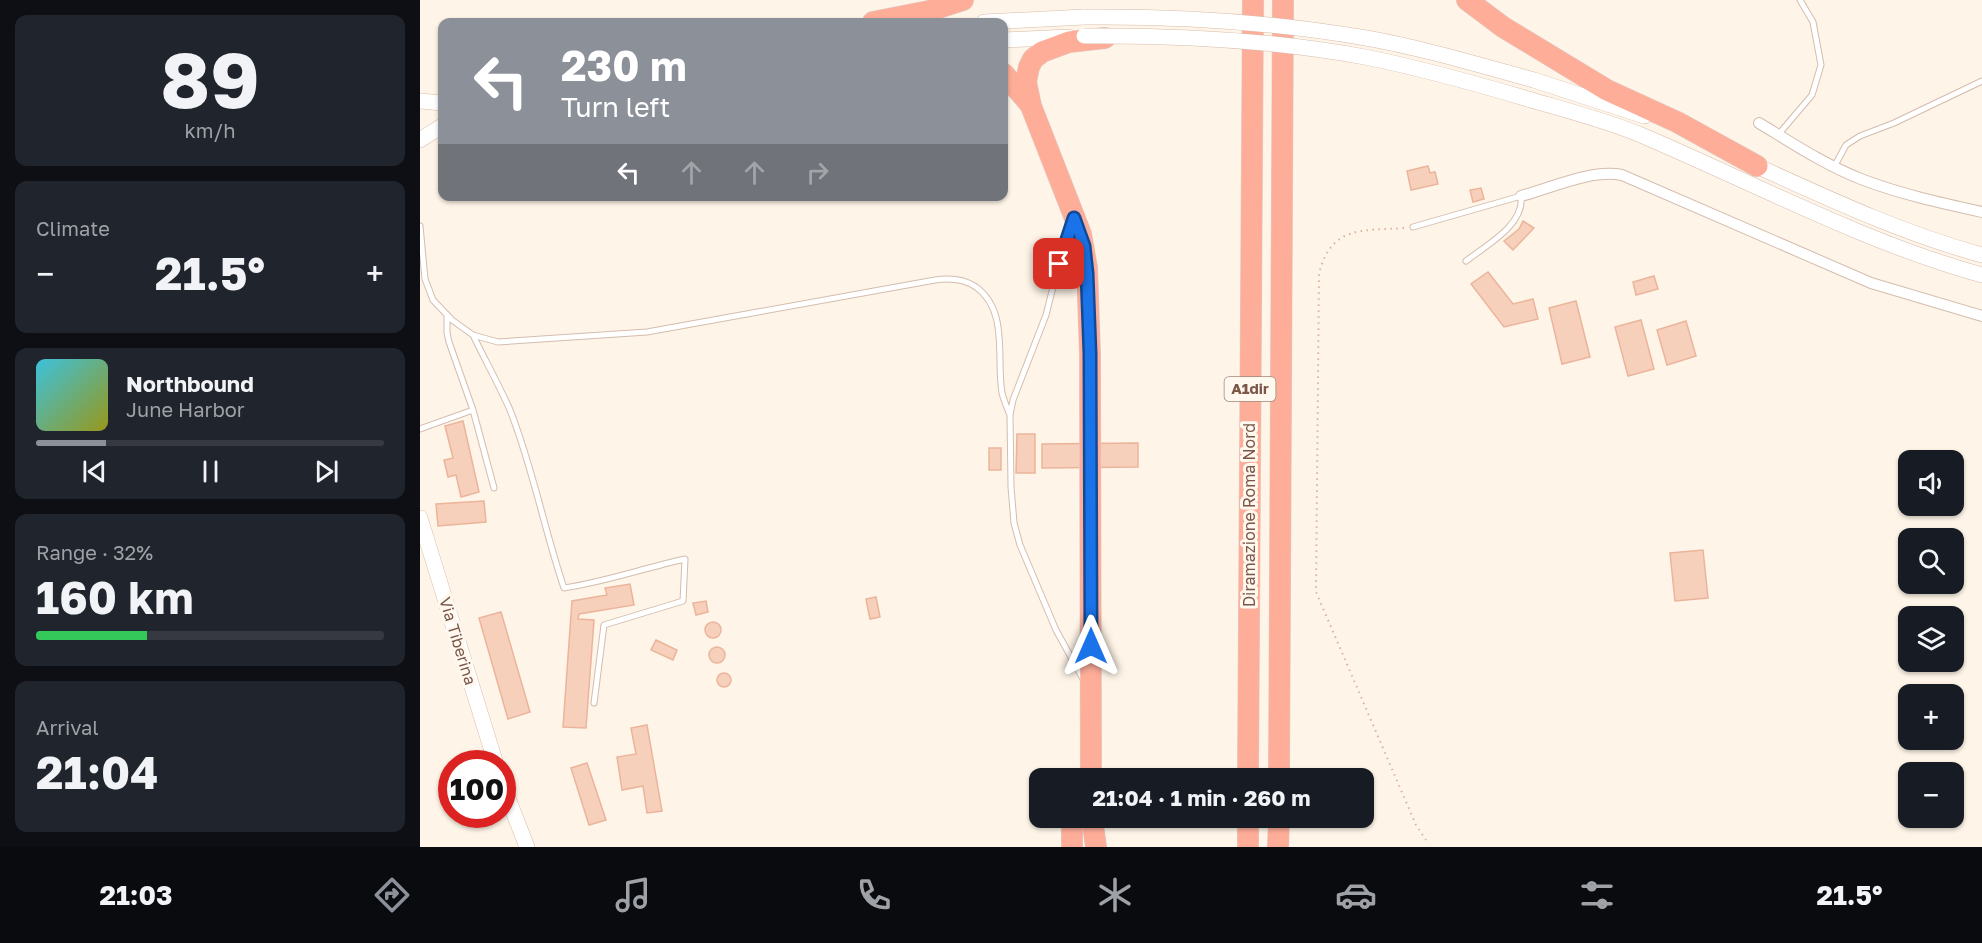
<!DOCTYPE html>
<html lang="en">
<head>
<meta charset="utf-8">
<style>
  :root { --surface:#171b24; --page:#20242c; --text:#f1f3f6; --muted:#9ea1a6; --line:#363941; --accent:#8c9099 }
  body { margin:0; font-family:"Golos Text",sans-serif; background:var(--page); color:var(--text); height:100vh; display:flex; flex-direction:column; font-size:22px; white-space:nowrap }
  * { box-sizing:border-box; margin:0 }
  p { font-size:20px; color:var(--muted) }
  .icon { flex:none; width:33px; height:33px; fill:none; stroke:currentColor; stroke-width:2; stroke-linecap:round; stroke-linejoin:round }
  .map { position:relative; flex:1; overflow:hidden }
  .side { display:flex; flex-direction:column; gap:15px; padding:15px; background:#0d0f14; width:420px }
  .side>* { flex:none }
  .top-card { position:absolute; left:18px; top:18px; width:570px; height:183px; border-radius:12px; box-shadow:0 2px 4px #0004; background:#8c9099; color:#fff; overflow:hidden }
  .buttons { position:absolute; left:1478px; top:450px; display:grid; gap:12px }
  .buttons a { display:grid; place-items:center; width:66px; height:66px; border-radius:12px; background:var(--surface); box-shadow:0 2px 4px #0004; font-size:30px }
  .speed { position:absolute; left:18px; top:750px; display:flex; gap:12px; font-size:30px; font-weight:700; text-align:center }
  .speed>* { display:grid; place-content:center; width:78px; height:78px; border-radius:50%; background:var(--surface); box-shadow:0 2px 4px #0004; line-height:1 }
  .speed .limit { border:9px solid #d22; background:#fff; color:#111 }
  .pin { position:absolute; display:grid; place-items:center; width:51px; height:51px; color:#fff; margin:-26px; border-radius:12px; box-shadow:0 3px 9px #0006 }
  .me { position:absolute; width:66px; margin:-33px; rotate:0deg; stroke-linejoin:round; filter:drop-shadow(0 0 4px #0008) }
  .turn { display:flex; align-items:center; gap:21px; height:126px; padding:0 24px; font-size:27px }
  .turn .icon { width:78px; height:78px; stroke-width:2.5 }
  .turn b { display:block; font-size:42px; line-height:51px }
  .lanes { display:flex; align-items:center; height:57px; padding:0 24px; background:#0003; justify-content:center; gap:30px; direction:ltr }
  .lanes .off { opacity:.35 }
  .big { font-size:45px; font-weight:700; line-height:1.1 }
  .side .widget { flex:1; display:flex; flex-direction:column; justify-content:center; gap:9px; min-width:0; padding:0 21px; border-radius:12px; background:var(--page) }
  .side .dial { align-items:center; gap:0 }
  .dial b { font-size:78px; line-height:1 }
  .song { display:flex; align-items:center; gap:18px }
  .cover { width:72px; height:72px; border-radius:9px; background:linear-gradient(135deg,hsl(190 70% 55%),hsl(60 70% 35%)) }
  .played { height:6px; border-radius:3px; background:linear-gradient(90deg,var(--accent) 20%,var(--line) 20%) }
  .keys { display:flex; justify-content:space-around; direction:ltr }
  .heat { display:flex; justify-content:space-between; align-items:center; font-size:33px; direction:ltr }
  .charge { height:9px; border-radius:4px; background:linear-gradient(90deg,#34c759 32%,var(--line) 0) }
  .trip { position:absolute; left:609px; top:768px; width:345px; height:60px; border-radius:12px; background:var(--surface); box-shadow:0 2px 4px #0004; font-weight:700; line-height:60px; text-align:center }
  .menu { display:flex; height:96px; justify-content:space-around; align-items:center; background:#090b0e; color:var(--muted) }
  .menu .icon { width:42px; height:42px }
  .menu .active { color:var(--accent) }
  .menu b { font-size:27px; color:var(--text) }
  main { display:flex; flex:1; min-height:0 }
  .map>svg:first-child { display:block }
</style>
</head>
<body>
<main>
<section class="side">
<div class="widget dial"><b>89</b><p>km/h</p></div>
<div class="widget"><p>Climate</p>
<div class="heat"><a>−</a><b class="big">21.5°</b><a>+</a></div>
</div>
<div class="widget">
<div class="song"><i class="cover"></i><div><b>Northbound</b><p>June Harbor</p></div></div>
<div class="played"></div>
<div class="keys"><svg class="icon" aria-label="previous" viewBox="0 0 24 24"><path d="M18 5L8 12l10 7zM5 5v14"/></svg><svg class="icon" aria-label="pause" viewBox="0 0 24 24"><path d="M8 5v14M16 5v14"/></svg><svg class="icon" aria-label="next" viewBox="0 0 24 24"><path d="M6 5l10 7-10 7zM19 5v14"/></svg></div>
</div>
<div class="widget"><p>Range · 32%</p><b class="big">160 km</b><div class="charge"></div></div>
<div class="widget"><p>Arrival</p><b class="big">21:04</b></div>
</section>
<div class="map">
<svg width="1562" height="847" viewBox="0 0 1562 847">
  <rect width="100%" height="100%" fill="#fef4e7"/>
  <path fill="#f7d0bc" stroke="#ebb49b" stroke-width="1.5" d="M 1008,166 L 1010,173 L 1015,172 L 1018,184 L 991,190 L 987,171 Z
    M 1061,188 L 1064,199 L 1053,202 L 1050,190 Z
    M 1103,221 L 1114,228 L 1093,250 L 1084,241 L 1099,229 Z
    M 1068,272 L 1093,304 L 1113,299 L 1118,319 L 1084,327 L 1051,284 Z
    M 1234,276 L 1238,289 L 1216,295 L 1213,282 Z
    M 1156,301 L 1170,357 L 1142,364 L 1129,308 Z
    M 1221,320 L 1234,369 L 1208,376 L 1195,327 Z
    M 1266,321 L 1276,356 L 1247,365 L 1237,330 Z
    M 43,421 L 59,492 L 41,497 L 36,475 L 28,477 L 24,460 L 33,458 L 25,426 Z
    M 597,434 L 615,434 L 615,473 L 596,473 Z
    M 718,443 L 718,467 L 622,468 L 622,444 Z
    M 569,448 L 581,448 L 581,470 L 569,470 Z
    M 64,501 L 66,522 L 18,526 L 16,504 Z
    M 1283,550 L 1288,598 L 1255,601 L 1250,553 Z
    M 210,584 L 214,605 L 159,614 L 158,619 L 174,620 L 166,728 L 143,727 L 152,601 L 187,595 L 185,588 Z
    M 456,597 L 460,617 L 450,619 L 446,599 Z
    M 286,601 L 288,612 L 276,615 L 273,603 Z
    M 81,612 L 110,712 L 88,719 L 59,618 Z
    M285 630a8 8 0 1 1 16 0a8 8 0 1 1-16 0Z
    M 236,640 L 257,650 L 253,660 L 231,650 Z
    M289 655a8 8 0 1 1 16 0a8 8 0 1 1-16 0Z
    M297 680a7 7 0 1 1 14 0a7 7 0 1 1-14 0Z
    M 227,725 L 242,811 L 227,813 L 223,786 L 202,790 L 197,757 L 216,754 L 211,728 Z
    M 167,763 L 186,820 L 169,825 L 151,768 Z"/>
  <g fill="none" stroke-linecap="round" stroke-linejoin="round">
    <defs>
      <path id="lane" d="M 1358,135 L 1392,95 L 1401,65 L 1393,22 L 1380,0
        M 1414,167 L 1426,145 L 1440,136 L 1474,123 L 1562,81
        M 0,226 L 5,279 L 13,300 L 32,320 L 53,335 L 78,342 L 227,332 L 515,280 C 529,278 544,279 556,287 C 589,311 576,358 582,393 C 584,401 587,408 590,415
        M 993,227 L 1101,196 C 1105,225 1065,246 1046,261
        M 651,228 L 639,263 L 626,315 L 593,400 L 590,415 L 591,487 L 594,523 L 600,545 L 636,630 L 663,679
        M 53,335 C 65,360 79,385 90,410 C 113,468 124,529 144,588 C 185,582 224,568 265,559 L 263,601 L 184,625 L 174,703
        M 53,410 L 74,488
        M 0,429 L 53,410 L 29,342 L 27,333 L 27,316"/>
      <path id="street" d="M 1339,123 C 1372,143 1405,165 1441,179 C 1480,194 1521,203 1562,212
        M 1101,196 C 1131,188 1171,169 1202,175 L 1451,283 L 1562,316"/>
      <path id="secondary" d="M 564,22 L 664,17
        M 584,40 L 649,37
        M 1114,80 L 1224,116
        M 1108,99 C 1145,110 1185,120 1221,135 C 1334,183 1443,242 1562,275
        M 0,101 L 22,103
        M 0,140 L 22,126
        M 1328,162 C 1405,197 1481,233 1562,255
        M 0,518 L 76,764
        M 82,783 L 107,847"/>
      <path id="highway" d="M 1047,0 L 1083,27 L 1187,90 L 1257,122 L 1337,166
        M 453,22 L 509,11 L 543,0
        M 584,74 L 609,103
        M 671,778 L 670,354 L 667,268 L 661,234 L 611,106 L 606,82 L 609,67 L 613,59 L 622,52 L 649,42 L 685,38
        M 828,778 L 833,0
        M 859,778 L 863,0
        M 672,818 L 676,847
        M 652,847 L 652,818
        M 828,847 L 828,818
        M 858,847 L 859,818"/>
    </defs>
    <use href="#lane" stroke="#d4bdae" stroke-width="7"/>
    <use href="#street" stroke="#d4bdae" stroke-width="12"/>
    <use href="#secondary" stroke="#d8bcaa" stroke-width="16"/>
    <use href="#highway" stroke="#ddd3cf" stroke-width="22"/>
    <path stroke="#dcb39e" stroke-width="2" stroke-dasharray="1.5 4.5" stroke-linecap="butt" d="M 984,228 C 942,231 912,225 899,273 L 896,592 L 996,825 L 1006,840"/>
    <use href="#lane" stroke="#fff" stroke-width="5"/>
    <use href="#street" stroke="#fff" stroke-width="10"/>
    <use href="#secondary" stroke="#fff" stroke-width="15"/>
    <use href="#highway" stroke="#fead99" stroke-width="21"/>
    <defs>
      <path id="secondary-bridge" d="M 664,17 C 758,16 853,22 946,38 C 1003,48 1059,65 1114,80
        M 664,36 C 757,35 853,40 945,57 C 1000,68 1054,83 1108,99"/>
    </defs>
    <use href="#secondary-bridge" stroke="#d8bcaa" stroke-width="16" stroke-linecap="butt"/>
    <use href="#secondary-bridge" stroke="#fff" stroke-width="15"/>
  </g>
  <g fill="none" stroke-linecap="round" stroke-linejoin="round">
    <defs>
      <path id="route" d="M 639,264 L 654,218 L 664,246 L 667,273 L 670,354 L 671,646"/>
    </defs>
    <use href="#route" stroke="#114b97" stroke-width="15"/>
    <use href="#route" stroke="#1a73e8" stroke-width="10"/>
  </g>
  <g text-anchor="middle" stroke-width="6" stroke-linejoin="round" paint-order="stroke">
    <rect fill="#fff8ef" stroke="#a3877a" stroke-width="1.5" x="804.5" y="377" width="51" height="24" rx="4.5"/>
    <g font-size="15" font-weight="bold" fill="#7b5748">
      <text x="830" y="394">A1dir</text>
    </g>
    <g font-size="16" fill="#7b5748" stroke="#fff8ef">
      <text transform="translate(829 515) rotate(-90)" y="6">Diramazione Roma Nord</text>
      <text transform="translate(38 641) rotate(73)" y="6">Via Tiberina</text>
    </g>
  </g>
</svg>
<div class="buttons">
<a><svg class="icon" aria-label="sound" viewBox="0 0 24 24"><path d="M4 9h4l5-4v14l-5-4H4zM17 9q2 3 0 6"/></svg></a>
<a><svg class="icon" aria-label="search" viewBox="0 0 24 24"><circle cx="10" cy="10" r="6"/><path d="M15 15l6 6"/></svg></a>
<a><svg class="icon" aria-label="layers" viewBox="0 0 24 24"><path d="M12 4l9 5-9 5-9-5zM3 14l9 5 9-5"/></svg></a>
<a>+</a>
<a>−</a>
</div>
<div class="speed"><div class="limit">100</div></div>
<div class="pin" style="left:639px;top:264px;background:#d93025"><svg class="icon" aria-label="arrive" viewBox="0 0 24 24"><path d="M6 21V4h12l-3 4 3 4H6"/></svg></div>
<svg class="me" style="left:671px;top:646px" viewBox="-20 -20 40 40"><path d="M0-17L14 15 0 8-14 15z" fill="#1a73e8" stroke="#fff" stroke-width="4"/></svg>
<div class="trip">21:04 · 1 min · 260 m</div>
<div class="top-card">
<div class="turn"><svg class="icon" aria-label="left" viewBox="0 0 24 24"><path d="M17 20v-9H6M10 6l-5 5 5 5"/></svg><div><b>230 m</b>Turn left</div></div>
<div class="lanes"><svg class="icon" aria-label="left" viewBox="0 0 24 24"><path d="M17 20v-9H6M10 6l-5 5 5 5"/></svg><svg class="icon off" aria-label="ahead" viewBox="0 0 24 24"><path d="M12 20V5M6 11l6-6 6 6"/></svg><svg class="icon off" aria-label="ahead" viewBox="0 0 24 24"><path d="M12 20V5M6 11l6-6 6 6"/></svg><svg class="icon off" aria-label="right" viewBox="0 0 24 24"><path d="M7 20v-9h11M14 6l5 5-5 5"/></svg></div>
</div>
</div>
</main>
<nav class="menu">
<b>21:03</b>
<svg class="icon active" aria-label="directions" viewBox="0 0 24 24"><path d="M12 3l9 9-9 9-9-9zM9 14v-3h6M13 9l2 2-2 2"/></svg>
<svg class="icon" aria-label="music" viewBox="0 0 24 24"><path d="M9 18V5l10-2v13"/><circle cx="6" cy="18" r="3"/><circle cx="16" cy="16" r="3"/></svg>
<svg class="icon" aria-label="phone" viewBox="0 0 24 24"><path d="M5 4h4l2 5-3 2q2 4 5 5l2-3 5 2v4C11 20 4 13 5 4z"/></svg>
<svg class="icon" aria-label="climate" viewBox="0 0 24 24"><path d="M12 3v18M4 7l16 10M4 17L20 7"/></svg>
<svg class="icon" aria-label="car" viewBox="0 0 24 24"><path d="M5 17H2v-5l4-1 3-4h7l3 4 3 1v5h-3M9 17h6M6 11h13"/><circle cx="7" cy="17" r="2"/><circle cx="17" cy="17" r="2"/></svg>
<svg class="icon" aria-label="filters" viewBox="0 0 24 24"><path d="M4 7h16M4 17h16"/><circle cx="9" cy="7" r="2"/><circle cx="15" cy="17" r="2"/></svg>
<b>21.5°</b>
</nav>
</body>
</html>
